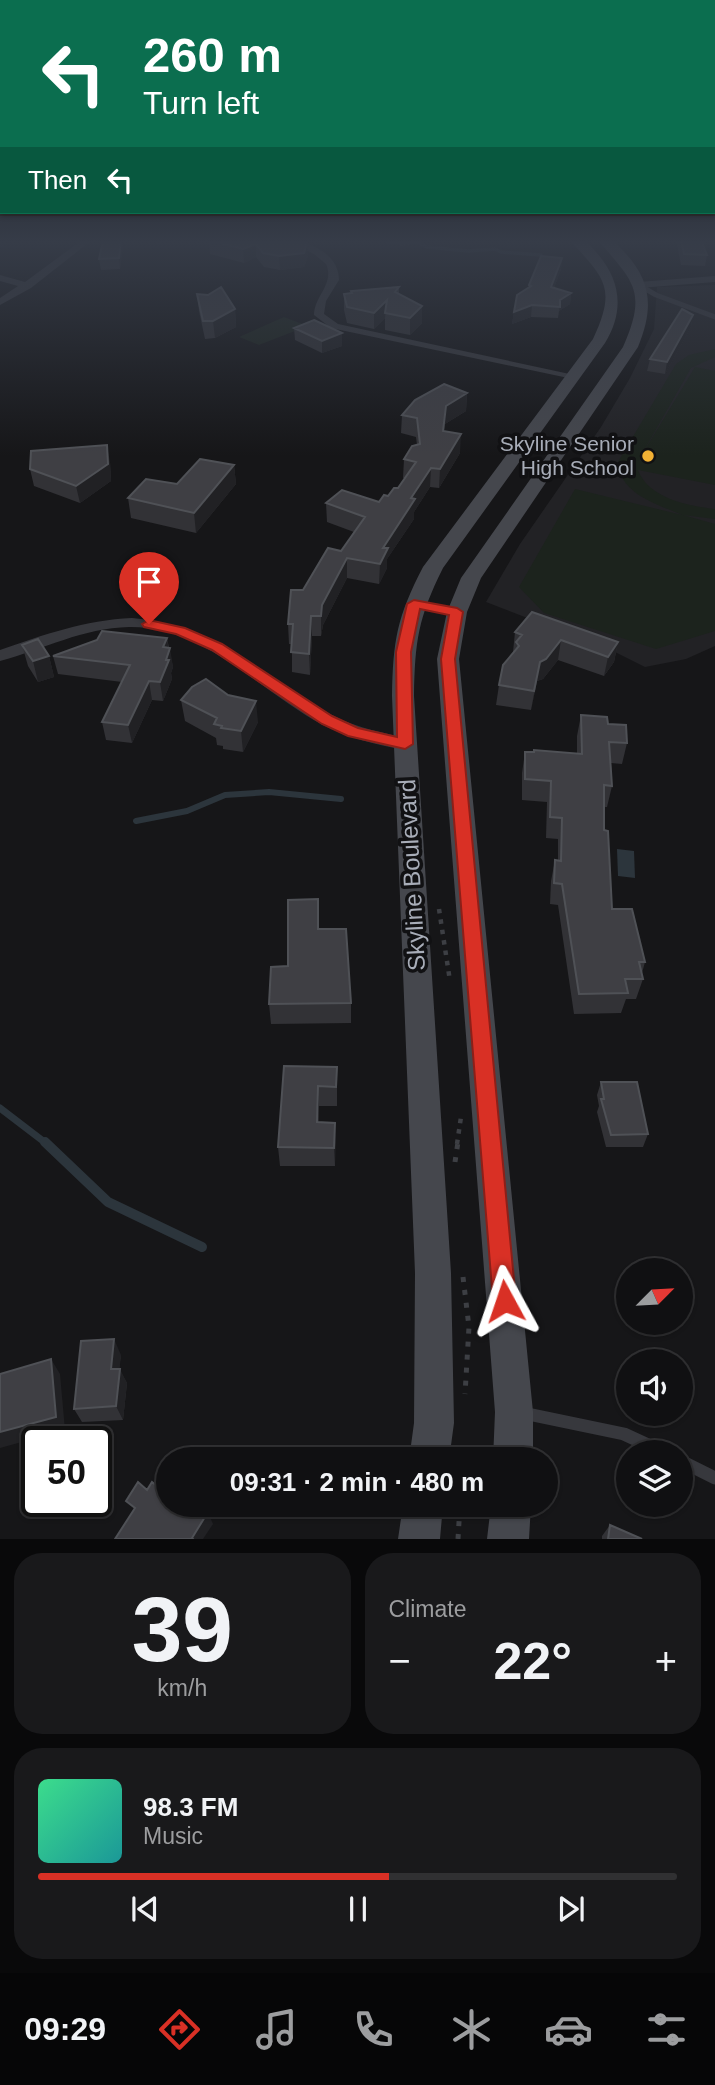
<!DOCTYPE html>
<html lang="en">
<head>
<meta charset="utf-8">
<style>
  :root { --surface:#101012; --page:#19191b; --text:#f1f3f6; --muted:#9c9d9f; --line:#303032; --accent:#d93025 }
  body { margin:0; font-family:Helvetica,sans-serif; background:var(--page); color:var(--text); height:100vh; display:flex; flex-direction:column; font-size:26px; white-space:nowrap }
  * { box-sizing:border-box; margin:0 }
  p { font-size:23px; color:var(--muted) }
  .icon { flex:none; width:38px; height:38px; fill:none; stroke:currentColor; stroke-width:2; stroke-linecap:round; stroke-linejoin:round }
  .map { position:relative; height:1539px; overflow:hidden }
  .drawer { display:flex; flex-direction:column; gap:14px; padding:14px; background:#09090a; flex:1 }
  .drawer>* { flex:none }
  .hud { position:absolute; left:0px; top:0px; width:716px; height:214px; box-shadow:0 2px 5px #0004,0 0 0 2px var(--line); background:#0b6e4f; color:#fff; overflow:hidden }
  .needle { width:46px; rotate:66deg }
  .tools { position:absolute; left:616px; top:1258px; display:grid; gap:14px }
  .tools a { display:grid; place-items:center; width:77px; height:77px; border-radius:50%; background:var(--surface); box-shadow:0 2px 5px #0004,0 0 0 2px var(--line); font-size:35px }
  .speed { position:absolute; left:21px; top:1426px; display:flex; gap:14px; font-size:35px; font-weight:700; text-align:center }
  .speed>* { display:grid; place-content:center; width:91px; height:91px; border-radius:50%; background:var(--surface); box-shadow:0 2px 5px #0004,0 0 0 2px var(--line); line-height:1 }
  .speed .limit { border:4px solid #111; border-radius:10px; background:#fff; color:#111 }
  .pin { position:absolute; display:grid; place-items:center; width:60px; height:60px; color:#fff; margin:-72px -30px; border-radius:50% 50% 50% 0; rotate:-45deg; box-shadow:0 0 7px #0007 }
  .pin .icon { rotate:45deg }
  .me { position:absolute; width:77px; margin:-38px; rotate:355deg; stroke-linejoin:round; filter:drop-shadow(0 0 5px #0008) }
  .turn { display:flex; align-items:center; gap:24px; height:147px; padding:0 28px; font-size:32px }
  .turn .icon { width:91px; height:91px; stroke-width:2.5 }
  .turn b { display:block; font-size:49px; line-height:60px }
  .then { display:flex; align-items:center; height:66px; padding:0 28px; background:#0003; gap:14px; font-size:26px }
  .big { font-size:52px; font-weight:700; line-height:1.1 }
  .drawer .widget { flex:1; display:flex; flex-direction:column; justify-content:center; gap:10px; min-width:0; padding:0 24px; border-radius:28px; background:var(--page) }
  .drawer .dial { align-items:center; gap:0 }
  .dial b { font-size:91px; line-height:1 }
  .song { display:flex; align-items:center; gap:21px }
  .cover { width:84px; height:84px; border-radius:10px; background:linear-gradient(135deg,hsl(150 70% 55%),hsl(180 70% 35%)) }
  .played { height:7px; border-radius:4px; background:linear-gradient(90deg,var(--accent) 55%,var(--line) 55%) }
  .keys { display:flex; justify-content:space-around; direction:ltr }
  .heat { display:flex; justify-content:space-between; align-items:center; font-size:38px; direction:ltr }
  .drawer .tiles { flex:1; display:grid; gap:14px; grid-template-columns:1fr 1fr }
  .widget:last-child { grid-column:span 2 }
  .trip { position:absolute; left:156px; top:1447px; width:402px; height:70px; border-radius:35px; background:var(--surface); box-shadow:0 2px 5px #0004,0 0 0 2px var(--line); font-weight:700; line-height:70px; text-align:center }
  .tabs { display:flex; height:112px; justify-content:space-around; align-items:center; background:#060607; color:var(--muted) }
  .tabs .icon { width:49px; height:49px }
  .tabs .on { color:var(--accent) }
  .tabs b { font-size:32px; color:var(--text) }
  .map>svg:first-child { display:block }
</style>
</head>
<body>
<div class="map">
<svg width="715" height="1539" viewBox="0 0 715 1539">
  <rect width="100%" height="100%" fill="#161618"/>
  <path fill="#222225" d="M 715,285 L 715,646 L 686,659 L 645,667 L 615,652 L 486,602 L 520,544 L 601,427 L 630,378 L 654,329 L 657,287 Z"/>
  <path fill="#1c231d" d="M 284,317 L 308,326 L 259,345 L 239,337 Z
    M 715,349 L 715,357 L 691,368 L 638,461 L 695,367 L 715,371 L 715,485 L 638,470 C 648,498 688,506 715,509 L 715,519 L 683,515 L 715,524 L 715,631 L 656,649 L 544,613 L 519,587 L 575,489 L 682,515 C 658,504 620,495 618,462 L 676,364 L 689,355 Z"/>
  <path fill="#2c353c" d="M 617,849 L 634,851 L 635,878 L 618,876 Z"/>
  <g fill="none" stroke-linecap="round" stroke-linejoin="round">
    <path stroke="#2c353c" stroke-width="3.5" d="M 380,240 L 403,244 L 417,242 L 427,247 L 468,251 L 495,249 L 501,252 L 541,255"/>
    <path stroke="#2c353c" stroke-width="6" d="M 136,821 L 187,811 L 225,795 L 269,792 L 341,799"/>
    <path stroke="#2c353c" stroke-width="7" d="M 0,1108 L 47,1144"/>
    <path stroke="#2c353c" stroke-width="10" d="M 45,1142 L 108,1202 L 202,1247"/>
    <path stroke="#3d3f44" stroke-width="4.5" stroke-dasharray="4.5 6" stroke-linecap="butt" d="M 439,909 L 450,981
      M 457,1144 L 461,1117"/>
    <path stroke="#3d3f44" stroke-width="5" stroke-dasharray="5 8" stroke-linecap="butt" d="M 455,1162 L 458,1142
      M 463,1277 L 469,1327 L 465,1394
      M 462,1460 L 463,1448
      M 458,1539 L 460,1505"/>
    <path stroke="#37383d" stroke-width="5" d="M 639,285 L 656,295 L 715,317"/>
    <path stroke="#37383d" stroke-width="8" d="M 416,605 L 457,612"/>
    <path stroke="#37383d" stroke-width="13" d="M 523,1413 L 624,1434 L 663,1452
      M 681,1461 L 715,1478"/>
    <path fill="#37383d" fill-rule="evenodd" d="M 82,240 L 92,240 L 31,288 L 0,305 L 0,298 L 18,286 L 0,281 L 0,275 L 25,282 Z
      M 285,240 C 308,240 339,253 339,280 L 326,301 L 324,314 L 338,324 L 579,376 L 573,379 L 331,328 L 314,315 C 314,296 335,284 326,264 L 314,254 Z
      M 715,276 L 715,282 L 639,288 L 634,285 L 639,282 Z
      M 132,618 C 215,625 264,679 334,716 C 358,729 385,732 411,740 L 414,744 L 405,750 C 377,745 348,738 323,725 C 261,692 205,626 129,627 C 83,628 44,649 0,661 L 0,650 C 43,635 85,620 132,618 Z"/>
    <path fill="#45474d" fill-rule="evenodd" d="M 570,240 L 584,240 C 617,269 629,304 605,343 L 443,568 C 418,618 415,641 414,696 L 451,1273 L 454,1423 L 449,1460 L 409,1460 L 414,1423 L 415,1273 L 392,696 C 393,640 397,617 423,567 L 593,339 C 618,286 603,278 570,240 Z
      M 598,240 L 612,240 C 649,273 657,301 638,347 L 481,578 L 467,612 L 459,659 L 533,1412 L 533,1460 L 493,1460 L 495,1412 L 437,659 L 447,612 L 461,578 L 623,347 C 648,290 633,282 598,240 Z
      M 403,1505 L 443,1505 L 440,1539 L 398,1539 Z
      M 491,1505 L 531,1505 L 529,1539 L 487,1539 Z"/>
  </g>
  <path fill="#323236" d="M 103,240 L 123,240 L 123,245 L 120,269 L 101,270 L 99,259 Z
    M 209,240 L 303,240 L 308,256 L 304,267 L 280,270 L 264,267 L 256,257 L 244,263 L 210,254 Z
    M 676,240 L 701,240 L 707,255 L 705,266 L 681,265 Z
    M 562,258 L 561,269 L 554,288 L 571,293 L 570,304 L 559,311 L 558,318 L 531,317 L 512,324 L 514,312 L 529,288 L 529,285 Z
    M 399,287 L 399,294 L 422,306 L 422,323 L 410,335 L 385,330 L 385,318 L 374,329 L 347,323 L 344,310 L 344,294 L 351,293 L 351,291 Z
    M 197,294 L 235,309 L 236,327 L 215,338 L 205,339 L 199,311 Z
    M 693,315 L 691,327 L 665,374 L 647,371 L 650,359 Z
    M 294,328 L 342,346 L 322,353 L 295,340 Z
    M 467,393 L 466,411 L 445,424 L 444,431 L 460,453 L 439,488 L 430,487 L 414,512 L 414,519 L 387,559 L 387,568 L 379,584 L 347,578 L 323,625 L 321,636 L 312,636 L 310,675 L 292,672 L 292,644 L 289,644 L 288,624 L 303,590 L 341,551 L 354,532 L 327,522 L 326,503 L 379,502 L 388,496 L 398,488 L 405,478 L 403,478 L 404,459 L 417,445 L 416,437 L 401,433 L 402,415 Z
    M 110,462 L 111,481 L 80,503 L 34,486 L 30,469 Z
    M 234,465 L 236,484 L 196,533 L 131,518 L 128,498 L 177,484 Z
    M 515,632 L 618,642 L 614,662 L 604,676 L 558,660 L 543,679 L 537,681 L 531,710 L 496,705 L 499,685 L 514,652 L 513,652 Z
    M 167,638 L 173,667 L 171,673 L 172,679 L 163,701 L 152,700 L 132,743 L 106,740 L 102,722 L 122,682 L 58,674 L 53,656 L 97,640 Z
    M 22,645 L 49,656 L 54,677 L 38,682 L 28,666 Z
    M 181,700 L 258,722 L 243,752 L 223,749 L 223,746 L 217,745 L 216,738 L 185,721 Z
    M 581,715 L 608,724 L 627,743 L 622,764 L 611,763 L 612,786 L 607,807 L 604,807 L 604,830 L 612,909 L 645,962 L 642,973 L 643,979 L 636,999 L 626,999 L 621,1013 L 574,1014 L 558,905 L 550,904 L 551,881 L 555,860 L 558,860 L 558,839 L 546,838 L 547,802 L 522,800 L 522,773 L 525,752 L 577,753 L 577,736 Z
    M 319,929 L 351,1003 L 351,1023 L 271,1024 L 269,1004 L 288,966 Z
    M 284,1066 L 337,1086 L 337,1106 L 319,1106 L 319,1122 L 335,1123 L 335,1166 L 280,1166 L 278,1147 Z
    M 601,1082 L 648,1134 L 643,1147 L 606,1147 L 597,1112 L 599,1106 L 597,1095 Z
    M 121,1355 L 119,1369 L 127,1383 L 123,1420 L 82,1422 L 74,1409 Z
    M 610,1525 L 642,1539 L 602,1539 L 602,1536 Z"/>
  <path fill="#212124" d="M 0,240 L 3,240 L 4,247 L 0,247 Z
    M 121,240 L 123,240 L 123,245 L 120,269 L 119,258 Z
    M 158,240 L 170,240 L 159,244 Z
    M 307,242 L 308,256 L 304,267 L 280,270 L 279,256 Z
    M 256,244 L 256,257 L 244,263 L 243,249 Z
    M 562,258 L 561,269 L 550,299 L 551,287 Z
    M 571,293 L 570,304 L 559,311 L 560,300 Z
    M 387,300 L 385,318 L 374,329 L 374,313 Z
    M 532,305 L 531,317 L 512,324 L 514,312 Z
    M 422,306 L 422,323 L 410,335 L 410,318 Z
    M 235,309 L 236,327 L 215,338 L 213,321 Z
    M 693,315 L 691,327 L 665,374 L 667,362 Z
    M 342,333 L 342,346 L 322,353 L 322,341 Z
    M 467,393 L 466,411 L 445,424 L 442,449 L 446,406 Z
    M 461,434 L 460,453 L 439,488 L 440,469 Z
    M 107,445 L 110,462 L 111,481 L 80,503 L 76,486 Z
    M 234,465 L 236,484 L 196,533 L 194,513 Z
    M 431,468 L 430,487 L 414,512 L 414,519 L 387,559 L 387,568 L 379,584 L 380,564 L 383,548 L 411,498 Z
    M 347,558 L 347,578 L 323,625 L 321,636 L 321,616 L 322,605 Z
    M 311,616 L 312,636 L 310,675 L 309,654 Z
    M 167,638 L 169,652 L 170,648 L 173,667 L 171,673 L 172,679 L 163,701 L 160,682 L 163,647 Z
    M 561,640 L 558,660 L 543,679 L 537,681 L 531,710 L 540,662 Z
    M 618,642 L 614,662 L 604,676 L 608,657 Z
    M 49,656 L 54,677 L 38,682 L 33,661 Z
    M 149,681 L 152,700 L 132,743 L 128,725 Z
    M 256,701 L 258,722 L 243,752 L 241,731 Z
    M 318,1086 L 319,1106 L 318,1141 L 317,1122 Z
    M 335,1123 L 336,1142 L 335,1166 L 334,1148 Z
    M 114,1339 L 121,1355 L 118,1384 L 111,1369 Z
    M 51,1359 L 60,1374 L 65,1430 L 0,1448 L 0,1432 Z
    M 120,1369 L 127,1383 L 123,1420 L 116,1406 Z
    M 208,1512 L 213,1524 L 203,1539 L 192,1539 Z"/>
  <path fill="#3f3f44" stroke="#4f5156" stroke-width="2" d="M 103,240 L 121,240 L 119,258 L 99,259 Z
    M 209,240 L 303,240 L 307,242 L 304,253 L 279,256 L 263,253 L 256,244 L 243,249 Z
    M 681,240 L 701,240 L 707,255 L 684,254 Z
    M 541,256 L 562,258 L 551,287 L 571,293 L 560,300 L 560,307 L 532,305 L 514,312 L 517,295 L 531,286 L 529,285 Z
    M 221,287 L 235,309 L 213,321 L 203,321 L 197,294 L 208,295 Z
    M 399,287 L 395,292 L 422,306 L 410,318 L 385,313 L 387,300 L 374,313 L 347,307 L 344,294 L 352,293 L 351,291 Z
    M 682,309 L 693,315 L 667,362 L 650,359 Z
    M 314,320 L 342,333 L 322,341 L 294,328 Z
    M 444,384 L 467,393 L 446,406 L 443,431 L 461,434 L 440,469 L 431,468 L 411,498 L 415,499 L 383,548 L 388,548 L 380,564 L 347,558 L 322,605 L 321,616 L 311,616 L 309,654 L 291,652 L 293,624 L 288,624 L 291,590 L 303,590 L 328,548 L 341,551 L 365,517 L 326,503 L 342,490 L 379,502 L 384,495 L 388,496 L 394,488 L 398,488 L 416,462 L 404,459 L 412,446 L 420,444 L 417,418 L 402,415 L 415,400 Z
    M 107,445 L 108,464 L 76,486 L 30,469 L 31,451 Z
    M 200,459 L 234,465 L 194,513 L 128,498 L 146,479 L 177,484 Z
    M 532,612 L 618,642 L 608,657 L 561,640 L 546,659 L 540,662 L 534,691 L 499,685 L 503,665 L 519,646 L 516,642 L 522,635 L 515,632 Z
    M 102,631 L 167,638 L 163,647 L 170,648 L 166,660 L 169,660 L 160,682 L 149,681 L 128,725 L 102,722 L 130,665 L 53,656 L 97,640 Z
    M 38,639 L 49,656 L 33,661 L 22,645 Z
    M 206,679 L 228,695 L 256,701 L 241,731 L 221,728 L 222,726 L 214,724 L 217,718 L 181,700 L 192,687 Z
    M 581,715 L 607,717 L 608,724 L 626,725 L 627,743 L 609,742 L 612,786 L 604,785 L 604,830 L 608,831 L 612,909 L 632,909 L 645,962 L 639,962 L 643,979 L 625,979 L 628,993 L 579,994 L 562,884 L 554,883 L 555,860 L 561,861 L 562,818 L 550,817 L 551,781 L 525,779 L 525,752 L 534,752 L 534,750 L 582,754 Z
    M 318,899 L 318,929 L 346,929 L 351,1003 L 269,1004 L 271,967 L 288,966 L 288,900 Z
    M 284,1066 L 337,1067 L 336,1087 L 318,1086 L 317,1122 L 335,1123 L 334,1148 L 278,1147 Z
    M 601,1082 L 637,1082 L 648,1134 L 611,1135 L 601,1099 L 604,1099 Z
    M 114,1339 L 111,1369 L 120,1369 L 116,1406 L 74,1409 L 81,1341 Z
    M 51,1359 L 56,1417 L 0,1432 L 0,1374 Z
    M 168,1480 L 168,1505 L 199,1505 L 208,1512 L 192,1538 L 193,1539 L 115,1539 L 135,1508 L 126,1501 L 138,1482 L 147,1490 L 152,1482 L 162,1490 Z
    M 610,1525 L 642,1539 L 608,1539 Z"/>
  <linearGradient id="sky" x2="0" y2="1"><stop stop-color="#0c0c0d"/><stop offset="0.53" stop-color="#363c48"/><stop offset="1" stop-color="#363c48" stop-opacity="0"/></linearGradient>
  <rect width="715" height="456" fill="url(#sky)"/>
  <path fill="#d93025" stroke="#8d1f18" stroke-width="2" d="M 414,600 L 457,608 L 463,612 L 455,659 L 516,1301 L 513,1309 L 505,1313 L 496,1309 L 493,1301 L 441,659 L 449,615 L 420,609 L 411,652 L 413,744 L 405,749 L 348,736 L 322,724 L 212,650 L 176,634 L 144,627 L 142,624 L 149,620 L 185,628 L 222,644 L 332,716 L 358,728 L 397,737 L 396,652 L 407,604 Z"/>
  <circle fill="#f2b134" stroke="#111113" stroke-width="2.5" cx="648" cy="456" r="7"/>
  <g text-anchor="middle" stroke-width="7" stroke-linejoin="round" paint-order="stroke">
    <g font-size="21" fill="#a8adb8" stroke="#111113" text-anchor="end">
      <text x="634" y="451">Skyline Senior<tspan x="634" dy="24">High School</tspan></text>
    </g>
    <g font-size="24" fill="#a8adb8" stroke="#111113">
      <text transform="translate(412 875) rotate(-93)" y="8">Skyline Boulevard</text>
    </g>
  </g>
</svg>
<div class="tools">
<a><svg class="needle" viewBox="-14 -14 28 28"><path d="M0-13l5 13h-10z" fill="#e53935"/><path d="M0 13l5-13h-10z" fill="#9c9d9f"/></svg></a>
<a><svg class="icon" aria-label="sound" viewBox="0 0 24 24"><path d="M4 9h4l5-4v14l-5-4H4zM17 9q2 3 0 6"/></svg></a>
<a><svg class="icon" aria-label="layers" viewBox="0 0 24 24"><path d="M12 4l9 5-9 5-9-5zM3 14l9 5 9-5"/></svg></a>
</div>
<div class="speed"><div class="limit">50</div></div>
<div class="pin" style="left:149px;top:624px;background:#d93025"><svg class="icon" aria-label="arrive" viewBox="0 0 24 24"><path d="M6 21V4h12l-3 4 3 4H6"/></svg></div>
<svg class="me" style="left:505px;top:1301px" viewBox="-20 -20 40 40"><path d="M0-17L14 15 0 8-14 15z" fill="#d93025" stroke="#fff" stroke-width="4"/></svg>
<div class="trip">09:31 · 2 min · 480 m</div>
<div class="hud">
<div class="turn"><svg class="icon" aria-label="left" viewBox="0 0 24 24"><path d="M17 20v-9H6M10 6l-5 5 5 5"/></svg><div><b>260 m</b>Turn left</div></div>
<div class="then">Then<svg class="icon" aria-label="left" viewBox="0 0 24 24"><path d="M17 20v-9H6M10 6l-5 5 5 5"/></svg></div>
</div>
</div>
<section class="drawer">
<div class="tiles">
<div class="widget dial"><b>39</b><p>km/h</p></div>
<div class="widget"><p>Climate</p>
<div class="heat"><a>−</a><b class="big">22°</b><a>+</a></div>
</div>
<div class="widget">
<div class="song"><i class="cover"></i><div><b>98.3 FM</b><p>Music</p></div></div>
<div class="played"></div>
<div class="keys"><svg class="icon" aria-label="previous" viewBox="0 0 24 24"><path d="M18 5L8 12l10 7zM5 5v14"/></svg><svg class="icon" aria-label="pause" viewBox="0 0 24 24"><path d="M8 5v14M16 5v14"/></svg><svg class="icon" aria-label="next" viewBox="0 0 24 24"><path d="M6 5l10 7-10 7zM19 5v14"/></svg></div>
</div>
</div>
</section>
<nav class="tabs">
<b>09:29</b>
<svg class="icon on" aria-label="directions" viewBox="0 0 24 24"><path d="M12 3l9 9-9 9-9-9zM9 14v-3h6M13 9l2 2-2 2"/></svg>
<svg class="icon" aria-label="music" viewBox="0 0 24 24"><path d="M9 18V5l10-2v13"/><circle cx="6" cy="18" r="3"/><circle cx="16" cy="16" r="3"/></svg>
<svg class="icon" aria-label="phone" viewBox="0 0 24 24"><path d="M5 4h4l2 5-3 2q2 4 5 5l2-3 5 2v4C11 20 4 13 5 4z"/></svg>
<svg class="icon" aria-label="climate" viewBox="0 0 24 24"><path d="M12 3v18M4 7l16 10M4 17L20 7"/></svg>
<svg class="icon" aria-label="car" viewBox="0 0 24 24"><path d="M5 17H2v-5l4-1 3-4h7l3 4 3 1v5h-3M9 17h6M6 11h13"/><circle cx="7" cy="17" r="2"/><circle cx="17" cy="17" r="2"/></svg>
<svg class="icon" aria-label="filters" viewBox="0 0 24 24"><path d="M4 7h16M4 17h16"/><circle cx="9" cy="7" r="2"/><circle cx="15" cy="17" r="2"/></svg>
</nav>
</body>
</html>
